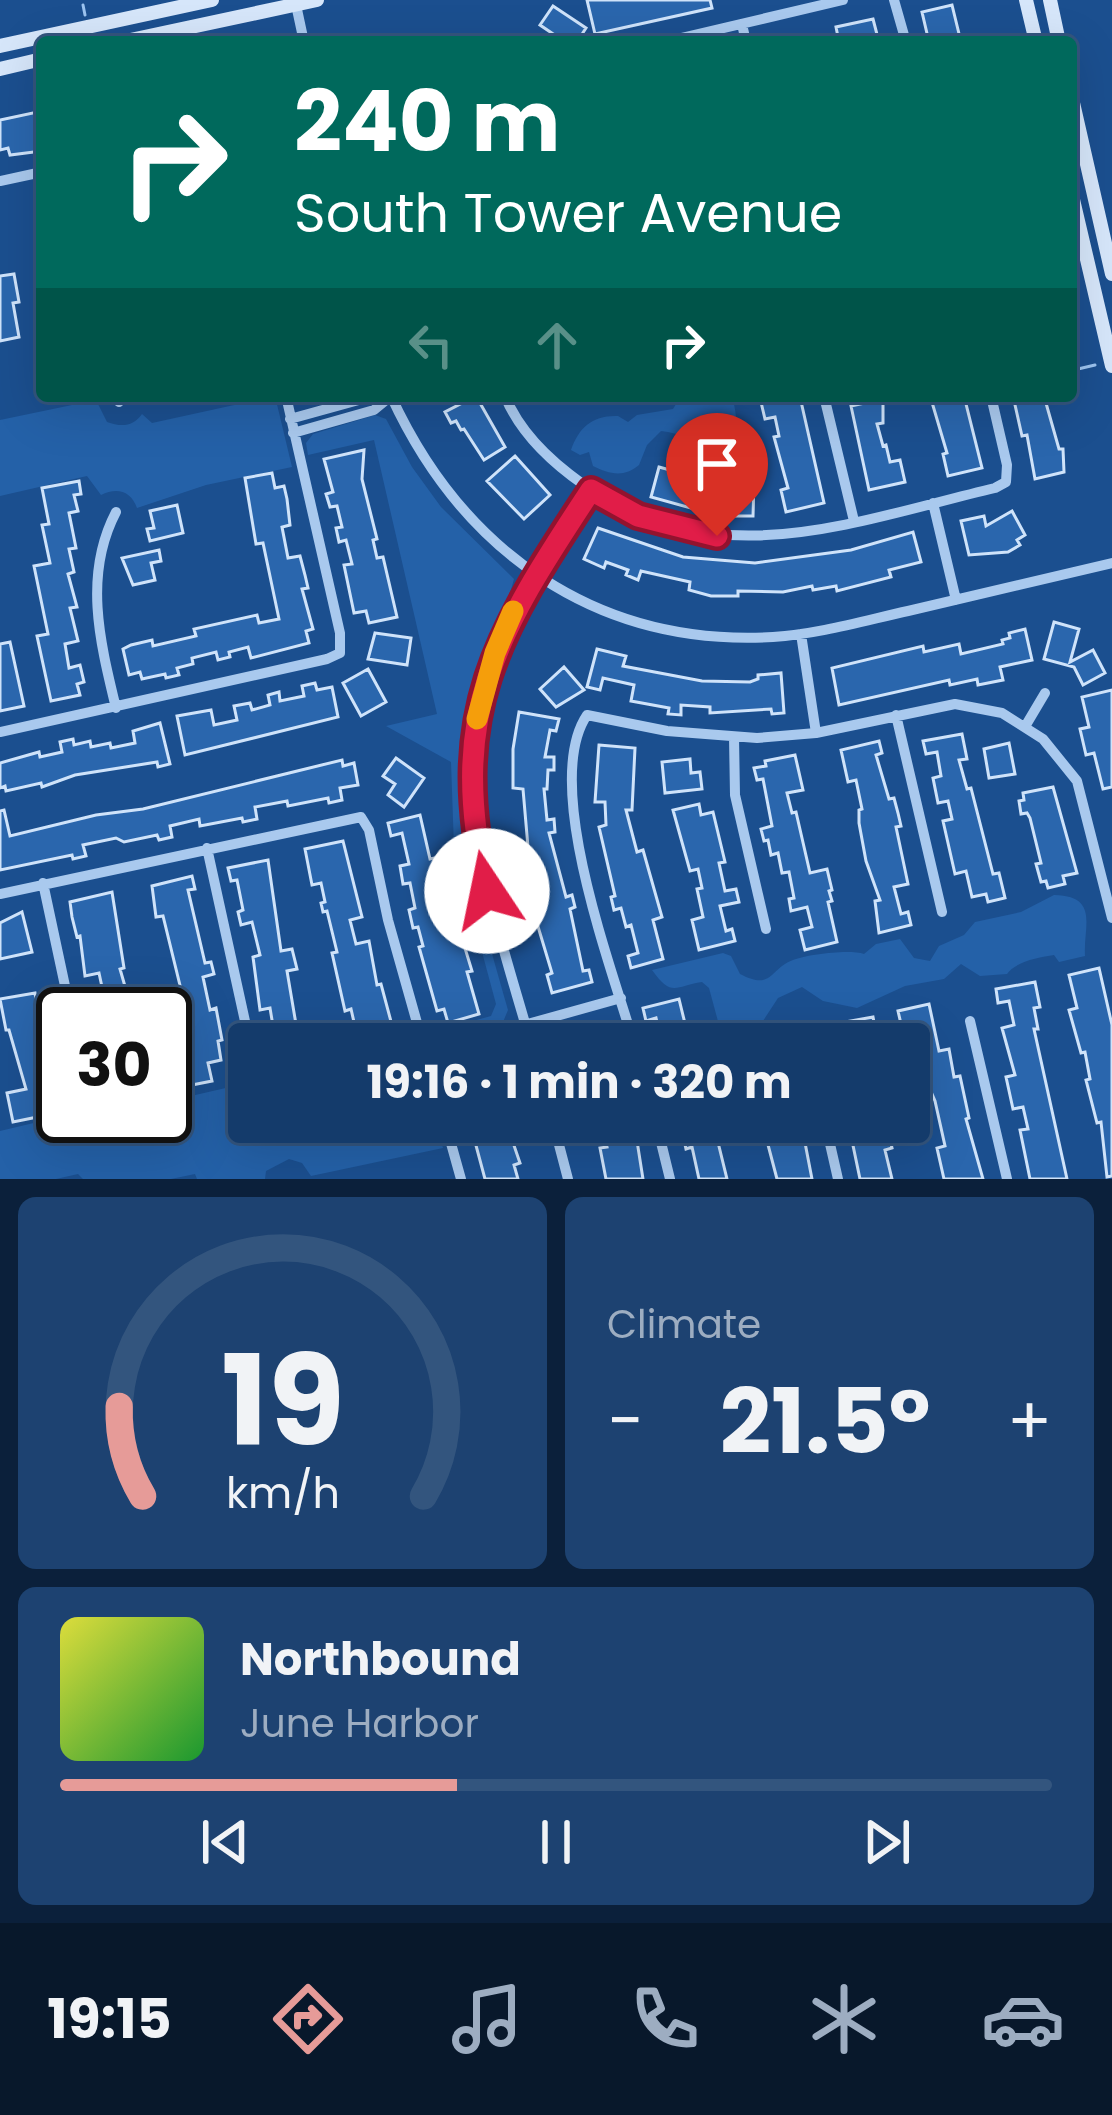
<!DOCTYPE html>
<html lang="en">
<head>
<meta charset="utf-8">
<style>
  :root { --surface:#143b6b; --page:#1d4271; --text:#f1f3f6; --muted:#9dadc1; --line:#33557e; --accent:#e69b98 }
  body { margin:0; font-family:Poppins,sans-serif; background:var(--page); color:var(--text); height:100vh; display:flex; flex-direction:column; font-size:45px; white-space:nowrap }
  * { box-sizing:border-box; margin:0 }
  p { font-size:39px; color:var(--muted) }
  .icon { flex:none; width:66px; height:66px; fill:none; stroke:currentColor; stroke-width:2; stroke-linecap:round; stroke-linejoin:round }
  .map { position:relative; height:1179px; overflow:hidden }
  .details { display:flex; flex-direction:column; gap:18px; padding:18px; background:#0b203b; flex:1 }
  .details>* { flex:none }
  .top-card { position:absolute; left:36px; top:36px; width:1041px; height:366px; border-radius:12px; box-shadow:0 12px 48px #0002,0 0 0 3px var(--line); background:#00695c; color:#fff; overflow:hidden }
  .speed { position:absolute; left:36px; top:987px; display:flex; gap:24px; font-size:60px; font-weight:700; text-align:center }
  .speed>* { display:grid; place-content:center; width:156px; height:156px; border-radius:50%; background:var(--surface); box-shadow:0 12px 48px #0002,0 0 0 3px var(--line); line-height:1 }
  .speed .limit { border:6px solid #111; border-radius:18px; background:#fff; color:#111 }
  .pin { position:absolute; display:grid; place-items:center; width:102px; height:102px; color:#fff; margin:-123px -51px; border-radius:50% 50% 50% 0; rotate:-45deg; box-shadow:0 0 12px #0007 }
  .pin .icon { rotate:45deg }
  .me { position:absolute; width:132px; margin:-66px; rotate:349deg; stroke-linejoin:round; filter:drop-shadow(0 0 9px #0008) }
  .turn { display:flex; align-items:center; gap:42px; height:252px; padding:0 60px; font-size:54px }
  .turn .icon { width:156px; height:156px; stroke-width:2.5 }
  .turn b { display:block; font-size:84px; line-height:102px }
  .lanes { display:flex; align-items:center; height:114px; padding:0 60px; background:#0003; justify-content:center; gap:60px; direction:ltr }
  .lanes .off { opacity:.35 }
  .big { font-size:90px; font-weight:700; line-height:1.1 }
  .details .card { flex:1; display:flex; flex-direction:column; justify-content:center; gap:18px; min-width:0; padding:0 42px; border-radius:18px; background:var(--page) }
  .details .dial { align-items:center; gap:0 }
  .dial svg { height:312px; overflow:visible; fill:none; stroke:var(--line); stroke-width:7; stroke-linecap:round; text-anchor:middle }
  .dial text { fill:var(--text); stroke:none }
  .song { display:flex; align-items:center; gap:36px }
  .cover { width:144px; height:144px; border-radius:18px; background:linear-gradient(135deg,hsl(60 70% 55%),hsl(130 70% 35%)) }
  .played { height:12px; border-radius:6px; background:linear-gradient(90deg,var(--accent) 40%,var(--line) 40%) }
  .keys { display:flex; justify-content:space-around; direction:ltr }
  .heat { display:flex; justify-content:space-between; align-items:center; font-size:66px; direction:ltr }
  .details .tiles { flex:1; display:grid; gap:18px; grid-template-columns:1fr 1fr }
  .card:last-child { grid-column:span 2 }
  .trip { position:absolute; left:228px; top:1023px; width:702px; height:120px; border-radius:12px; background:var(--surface); box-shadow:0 12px 48px #0002,0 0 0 3px var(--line); font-weight:700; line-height:120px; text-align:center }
  .dock { display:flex; height:192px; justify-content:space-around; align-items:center; background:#08182b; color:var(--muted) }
  .dock .icon { width:84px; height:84px }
  .dock .selected { color:var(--accent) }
  .dock b { font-size:54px; color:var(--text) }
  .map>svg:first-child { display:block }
</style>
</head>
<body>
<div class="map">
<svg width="1112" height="1179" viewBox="0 0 1112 1179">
  <rect width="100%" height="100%" fill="#1b4f8f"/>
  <path fill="#2461a8" d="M 275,396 L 292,467 L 206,485 L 137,508 C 131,491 117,487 101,495 L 87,476 L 0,496 L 0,420 L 96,400 L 107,422 C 121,427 133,427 142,414 L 152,423 Z
    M 681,396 L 732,396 C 752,471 697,435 661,431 L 647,445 L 639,465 C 624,478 609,474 593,466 L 589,452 L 580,455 L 571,450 C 579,427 593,415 618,416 L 628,422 L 637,415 L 673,409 Z
    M 375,415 L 386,419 L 412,467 L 441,507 L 514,579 C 505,615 483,647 473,683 C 443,799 477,899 508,1010 L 503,1022 L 437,1042 L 429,1033 L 491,1016 L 496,1004 L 454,848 L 451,762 L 386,726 L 437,714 L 374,440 L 308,455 L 306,443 L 313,434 Z
    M 1054,895 C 1100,896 1083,927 1085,956 L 1059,962 L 1054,955 C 1039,957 1015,962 1007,974 L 980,976 L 961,964 L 944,979 L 905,986 L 857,1008 L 823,1001 L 802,987 L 778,998 L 759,1027 C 743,1032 732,1035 719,1025 L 709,988 L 702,982 C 675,986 672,998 652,970 L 723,953 L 731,956 L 740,974 C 773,991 769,969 793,960 C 809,954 850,949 864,954 L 876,944 L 900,939 L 914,958 L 930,961 L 939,946 L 964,935 L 975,922 L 1021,912 Z
    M 243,1084 L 249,1086 L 249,1122 L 436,1122 L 443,1148 L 311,1176 L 302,1163 L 289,1159 L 266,1171 L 265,1179 L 197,1179 L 195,1174 L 171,1179 L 83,1179 L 78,1174 L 56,1179 L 0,1179 L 0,1131 L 63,1116 L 90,1123 L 105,1116 L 165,1116 L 165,1102 Z"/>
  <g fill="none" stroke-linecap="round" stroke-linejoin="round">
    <path stroke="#9cc4f0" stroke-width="3" d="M 83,5 L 85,15
      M 1078,369 L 1095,365"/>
  </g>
  <path fill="#2a66ad" stroke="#cfe3fa" stroke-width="3" d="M 587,0 L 710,0 L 712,8 L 595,34 Z
    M 952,5 L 961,42 L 929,42 L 922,12 Z
    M 553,6 L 586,28 L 577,42 L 565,42 L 540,25 Z
    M 873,19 L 879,42 L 839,42 L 836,27 Z
    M 42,111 L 42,151 L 10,155 L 8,148 L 0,150 L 0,120 Z
    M 14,274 L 19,302 L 13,303 L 19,337 L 0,341 L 0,276 Z
    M 476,396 L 505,447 L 484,460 L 464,429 L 461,430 L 456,421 L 451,423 L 445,412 Z
    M 794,396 L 800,397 L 824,503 L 786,512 L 781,490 L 788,488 L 774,437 L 779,436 L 775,417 L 765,419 L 760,398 Z
    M 936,396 L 964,396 L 982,468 L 948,476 L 943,454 L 947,453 L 931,399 Z
    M 1013,396 L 1044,396 L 1059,449 L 1063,449 L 1064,472 L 1035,479 L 1027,435 L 1022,436 Z
    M 883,399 L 883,423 L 877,424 L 883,446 L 886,445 L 890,462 L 900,460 L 905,482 L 869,490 L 851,406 Z
    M 364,450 L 362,479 L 377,539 L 373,540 L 377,558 L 383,557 L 397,617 L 369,623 L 366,611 L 354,613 L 344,565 L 352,564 L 346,540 L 339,542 L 336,528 L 342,527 L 337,506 L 330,507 L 326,494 L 333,492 L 324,459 Z
    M 515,456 L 550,495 L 524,519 L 487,481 Z
    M 659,467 L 681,473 L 680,477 L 715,483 L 709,513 L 651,497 Z
    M 272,473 L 275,488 L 284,486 L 287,499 L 290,525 L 282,527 L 288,558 L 300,556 L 305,575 L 308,588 L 302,589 L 313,629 L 306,631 L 309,643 L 251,658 L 248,647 L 229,652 L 230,657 L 218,660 L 216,652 L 192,658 L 193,664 L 177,668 L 179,675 L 166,678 L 165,674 L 142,679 L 140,672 L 129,675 L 123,649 L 131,645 L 152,640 L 153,646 L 196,636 L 194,629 L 257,615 L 259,623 L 279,619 L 263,543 L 256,544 L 245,478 Z
    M 79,481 L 81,494 L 74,495 L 78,511 L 69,513 L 76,548 L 69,549 L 74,572 L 68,574 L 77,607 L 70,608 L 78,641 L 65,644 L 69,668 L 80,665 L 84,682 L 77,684 L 80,695 L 51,701 L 37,636 L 48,634 L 34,566 L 50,563 L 42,525 L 49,524 L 42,488 Z
    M 731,481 L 754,482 L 753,516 L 730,516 Z
    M 177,505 L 183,533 L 150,541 L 147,529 L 154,528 L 150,511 Z
    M 1012,511 L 1025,535 L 1017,540 L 1020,545 L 1008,552 L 969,555 L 961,521 L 984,516 L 986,526 Z
    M 598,528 L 683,557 L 755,563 L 851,550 L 913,532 L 921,562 L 889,570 L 891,577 L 837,591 L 836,586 L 813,590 L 812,586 L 783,592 L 738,591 L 738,596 L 711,596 L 689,590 L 690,582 L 641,571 L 638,580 L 626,575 L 628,570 L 606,562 L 604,568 L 584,559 Z
    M 159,550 L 161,561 L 151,563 L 155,580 L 133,585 L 122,558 Z
    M 1054,622 L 1079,629 L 1070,662 L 1093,650 L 1105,673 L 1083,685 L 1074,667 L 1044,659 Z
    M 1025,629 L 1032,660 L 1000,667 L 1003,680 L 978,685 L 977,679 L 950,685 L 949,680 L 839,705 L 832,668 L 923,646 L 924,652 L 959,644 L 961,654 L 1003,644 L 1002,640 L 1010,638 L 1009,633 Z
    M 375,633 L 411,638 L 407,665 L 368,659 Z
    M 10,642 L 24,706 L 0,711 L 0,644 Z
    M 597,649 L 626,656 L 623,666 L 702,681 L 750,682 L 758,679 L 758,675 L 781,673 L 784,713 L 772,714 L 771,709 L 710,713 L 710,707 L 681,705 L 681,715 L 668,714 L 669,708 L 631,701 L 634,685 L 603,678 L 600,690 L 587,687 Z
    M 564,667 L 584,690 L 556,707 L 540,689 Z
    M 368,669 L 386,702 L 361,716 L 343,683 Z
    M 315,683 L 317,690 L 332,687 L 338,717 L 185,755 L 177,716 L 211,710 L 214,725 L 237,720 L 234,706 L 250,703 L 252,710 L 270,705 L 268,695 L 279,692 L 280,701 L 304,696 L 302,686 Z
    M 1112,690 L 1112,787 L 1103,789 L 1094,753 L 1086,755 L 1080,729 L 1089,727 L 1082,697 Z
    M 519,712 L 559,719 L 556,731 L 550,730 L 545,757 L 554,757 L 554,770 L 548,770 L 547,789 L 544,789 L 547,820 L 554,819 L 555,832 L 549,833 L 566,897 L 572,895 L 575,907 L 570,909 L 583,971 L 589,970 L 592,982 L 552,993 L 547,975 L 552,973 L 515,850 L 528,847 L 523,789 L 513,788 L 513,749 Z
    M 160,723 L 170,764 L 158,767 L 157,762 L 75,775 L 42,787 L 41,783 L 6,791 L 5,786 L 0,788 L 0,763 L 39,752 L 40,757 L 62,752 L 60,742 L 73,739 L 74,745 L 90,741 L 91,747 L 110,743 L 111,748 L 135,743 L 133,731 Z
    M 962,734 L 967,759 L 959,760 L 967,789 L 971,788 L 993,874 L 999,873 L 1005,898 L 988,902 L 986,894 L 972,897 L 966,871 L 955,874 L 943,821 L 952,819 L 948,801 L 938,803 L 933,778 L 941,776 L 937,752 L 926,754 L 923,741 Z
    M 879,741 L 882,753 L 876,755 L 889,799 L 894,798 L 898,813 L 901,826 L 896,827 L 908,884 L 894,887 L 901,914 L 908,912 L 911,925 L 879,933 L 875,901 L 880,900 L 866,861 L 859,823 L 859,810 L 862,809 L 856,780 L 848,782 L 841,750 Z
    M 1009,743 L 1015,774 L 989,778 L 984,749 Z
    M 599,745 L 635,748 L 632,810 L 626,810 L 637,852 L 643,850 L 662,917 L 653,920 L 663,959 L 631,968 L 628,956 L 638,953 L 631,925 L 626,927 L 621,908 L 614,910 L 611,897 L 615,896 L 599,827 L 606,825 L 605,802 L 595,802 Z
    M 795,755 L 803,790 L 787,793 L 792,813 L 796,812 L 810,873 L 827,869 L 832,890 L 829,891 L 832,901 L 828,902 L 837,942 L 805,950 L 800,930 L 812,927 L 807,907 L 791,911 L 789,899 L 794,898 L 789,872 L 782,873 L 778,853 L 771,855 L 768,840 L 764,841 L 761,829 L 772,826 L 763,779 L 757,780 L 754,768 L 766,766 L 765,761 Z
    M 396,758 L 424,778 L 404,807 L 388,795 L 395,784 L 383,776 Z
    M 690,759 L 691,773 L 700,772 L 702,789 L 665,793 L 662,762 Z
    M 342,760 L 343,766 L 354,763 L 358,785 L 340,788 L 342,800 L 329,803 L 328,798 L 288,806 L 287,801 L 255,807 L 257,819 L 243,822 L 242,818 L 200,826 L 199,819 L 170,826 L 172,837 L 159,840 L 157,835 L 124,842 L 116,838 L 83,845 L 86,856 L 73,859 L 72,855 L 0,870 L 0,811 L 4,810 L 10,836 L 96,815 L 143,809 Z
    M 1053,787 L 1077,873 L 1063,876 L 1065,884 L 1048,888 L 1046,881 L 1041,882 L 1036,864 L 1041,863 L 1030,818 L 1027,813 L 1021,814 L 1019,801 L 1024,800 L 1023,793 Z
    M 699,804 L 701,815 L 713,812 L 725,862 L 719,863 L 725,891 L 736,889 L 739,902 L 720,906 L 726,931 L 732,929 L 735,941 L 699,950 L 692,920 L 703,917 L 697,889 L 702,888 L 698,869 L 690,871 L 673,810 Z
    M 420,815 L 430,859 L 439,857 L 456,936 L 461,935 L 472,971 L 467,972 L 479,1014 L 448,1023 L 444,1009 L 437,1011 L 419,947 L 423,946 L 418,927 L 413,928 L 409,910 L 415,908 L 410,883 L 403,884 L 400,866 L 409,864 L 402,833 L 391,836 L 388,823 Z
    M 343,841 L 362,917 L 350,920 L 356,944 L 369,941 L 377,985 L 381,984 L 397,1044 L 359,1044 L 351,1009 L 345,1011 L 332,953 L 337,952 L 327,911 L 323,912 L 321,903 L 325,902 L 321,883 L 312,885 L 305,849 Z
    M 268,860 L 281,951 L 292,949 L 297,969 L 287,971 L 298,1036 L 320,1031 L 323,1044 L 279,1044 L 279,1040 L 286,1038 L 283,1024 L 273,1026 L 270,1008 L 260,1010 L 253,957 L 260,955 L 252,922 L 241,925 L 238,912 L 243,910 L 237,880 L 231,881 L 228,868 Z
    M 192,876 L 195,889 L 188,890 L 205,963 L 211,962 L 214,974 L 203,977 L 210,1010 L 216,1008 L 222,1040 L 218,1041 L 221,1060 L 208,1063 L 212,1081 L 187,1086 L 181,1055 L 188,1054 L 180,1015 L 187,1014 L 163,916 L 156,917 L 152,886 Z
    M 112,892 L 124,968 L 120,969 L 133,1014 L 94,1014 L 92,1004 L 105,1001 L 99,973 L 85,976 L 80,936 L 77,937 L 72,917 L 70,902 Z
    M 22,912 L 32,952 L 0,959 L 0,923 Z
    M 1099,968 L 1112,1025 L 1112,1176 L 1107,1177 L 1101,1122 L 1097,1123 L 1086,1080 L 1090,1079 L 1085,1052 L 1081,1053 L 1069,1010 L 1077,1008 L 1069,975 Z
    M 1035,982 L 1040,1007 L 1034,1008 L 1038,1029 L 1034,1029 L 1067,1179 L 1030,1179 L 1020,1130 L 1028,1129 L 1023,1107 L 1013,1109 L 1006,1077 L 1015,1075 L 1002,1028 L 1014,1025 L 1009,1001 L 998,1003 L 996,989 Z
    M 35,993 L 37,1006 L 44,1005 L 55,1057 L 52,1058 L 54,1070 L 44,1072 L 51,1101 L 44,1103 L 47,1115 L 13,1122 L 7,1093 L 26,1089 L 9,1030 L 6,1030 L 0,999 Z
    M 679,999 L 690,1044 L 662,1044 L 656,1018 L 646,1021 L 643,1008 Z
    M 929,1004 L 939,1051 L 949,1049 L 954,1077 L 960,1076 L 969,1118 L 966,1119 L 983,1179 L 944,1179 L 937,1148 L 945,1146 L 935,1101 L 932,1094 L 928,1095 L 922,1068 L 912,1070 L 909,1036 L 904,1037 L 898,1011 Z
    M 873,1017 L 878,1043 L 848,1044 L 847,1036 L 836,1038 L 834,1024 Z
    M 478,1122 L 506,1122 L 520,1163 L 514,1165 L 518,1179 L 485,1179 L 474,1138 L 468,1139 L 465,1127 Z
    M 601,1122 L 624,1122 L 629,1142 L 637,1141 L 643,1179 L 606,1179 L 600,1148 L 607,1147 Z
    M 680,1122 L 713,1122 L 727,1179 L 699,1179 L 692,1147 L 686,1149 Z
    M 762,1122 L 801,1122 L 812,1179 L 777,1179 Z
    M 886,1122 L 892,1148 L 885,1150 L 892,1179 L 860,1179 L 850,1131 Z"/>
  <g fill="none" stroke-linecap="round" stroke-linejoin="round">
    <path stroke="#a9c9ee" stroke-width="10" d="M 295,0 L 304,42
      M 894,0 L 906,42
      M 742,24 L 746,42
      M 664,42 L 843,0
      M 0,181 L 42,172
      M 391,396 C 463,552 597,647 773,637 C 819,634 863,621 908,611 C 976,595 1044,579 1112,563
      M 505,396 C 520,433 551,462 584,485 C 718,577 851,522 995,488 L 1006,482 L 1007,465 L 991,396
      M 824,396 L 854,521
      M 119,402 L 121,396
      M 290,419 L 366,398 L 390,396
      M 293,433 L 374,410 L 391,396
      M 933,503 L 956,600
      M 116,512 C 83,575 100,642 116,708
      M 801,634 L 816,733
      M 896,715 L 942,912
      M 1026,725 L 1045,693
      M 0,732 L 327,659 L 340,653 L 340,633 L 286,396
      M 734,737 L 735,795 L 766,929
      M 207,848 L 250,1044
      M 43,883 L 71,1014
      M 0,894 L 361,817 L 369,830 L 388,920 L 423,1044
      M 970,1021 L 1007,1179
      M 801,1041 L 803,1044
      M 456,1044 L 621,998
      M 531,1044 C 491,902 440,776 504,631 C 526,581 561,535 591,490
      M 634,1044 C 612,968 541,783 587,715 L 667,731 L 757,738 L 816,733 L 955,704 L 1002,713 L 1043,739 L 1077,781 L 1112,918
      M 445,1122 L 461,1179
      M 553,1122 L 568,1179
      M 656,1122 L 670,1179
      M 825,1122 L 838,1179"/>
    <path stroke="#d6e6fa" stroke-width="14" d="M 1026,0 L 1036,42
      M 1050,0 L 1059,42
      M 121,42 L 317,0
      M 0,46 L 212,0
      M 0,69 L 42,59
      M 1071,94 L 1112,274
      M 1071,191 L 1112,366"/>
  </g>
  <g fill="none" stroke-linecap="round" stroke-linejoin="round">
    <defs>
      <path id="route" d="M 487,891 C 446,713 496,634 591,490 L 638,516 L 717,536"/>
    </defs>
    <use href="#route" stroke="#92132f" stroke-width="30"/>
    <use href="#route" stroke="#e11d48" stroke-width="21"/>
    <path stroke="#f59e0b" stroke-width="21" d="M 477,719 L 495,653 L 513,611"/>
  </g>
</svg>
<div class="speed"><div class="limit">30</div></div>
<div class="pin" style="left:717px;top:536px;background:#d93025"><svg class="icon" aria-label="arrive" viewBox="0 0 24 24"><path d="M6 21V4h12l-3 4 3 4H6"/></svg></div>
<svg class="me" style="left:487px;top:891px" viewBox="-20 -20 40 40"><circle r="19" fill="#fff"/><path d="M0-13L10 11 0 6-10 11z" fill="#e11d48"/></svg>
<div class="trip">19:16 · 1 min · 320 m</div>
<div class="top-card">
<div class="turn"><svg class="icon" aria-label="right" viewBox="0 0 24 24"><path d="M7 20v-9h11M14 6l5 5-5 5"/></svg><div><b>240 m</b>South Tower Avenue</div></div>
<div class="lanes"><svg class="icon off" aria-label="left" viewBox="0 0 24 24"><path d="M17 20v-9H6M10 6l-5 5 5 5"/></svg><svg class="icon off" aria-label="ahead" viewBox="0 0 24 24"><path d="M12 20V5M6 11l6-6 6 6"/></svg><svg class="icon" aria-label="right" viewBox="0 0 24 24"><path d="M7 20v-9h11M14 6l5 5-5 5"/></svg></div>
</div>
</div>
<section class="details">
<div class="tiles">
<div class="card dial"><svg viewBox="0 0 100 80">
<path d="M14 69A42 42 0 1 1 86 69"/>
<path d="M14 69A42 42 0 0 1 8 46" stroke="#e69b98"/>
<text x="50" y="56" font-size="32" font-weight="700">19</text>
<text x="50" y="72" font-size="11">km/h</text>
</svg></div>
<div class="card"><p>Climate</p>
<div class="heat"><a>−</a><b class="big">21.5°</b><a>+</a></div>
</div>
<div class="card">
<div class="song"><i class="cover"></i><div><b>Northbound</b><p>June Harbor</p></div></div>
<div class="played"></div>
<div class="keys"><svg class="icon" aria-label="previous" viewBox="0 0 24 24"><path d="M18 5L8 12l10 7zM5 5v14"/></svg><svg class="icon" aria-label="pause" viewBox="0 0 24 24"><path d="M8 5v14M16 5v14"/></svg><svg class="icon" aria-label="next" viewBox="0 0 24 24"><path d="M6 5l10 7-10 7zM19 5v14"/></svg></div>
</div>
</div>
</section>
<nav class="dock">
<b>19:15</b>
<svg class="icon selected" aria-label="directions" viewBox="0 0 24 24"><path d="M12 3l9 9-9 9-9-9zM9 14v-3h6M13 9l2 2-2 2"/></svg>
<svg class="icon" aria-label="music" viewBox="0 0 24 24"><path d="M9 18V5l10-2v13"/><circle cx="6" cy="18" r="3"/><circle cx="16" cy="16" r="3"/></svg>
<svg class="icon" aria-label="phone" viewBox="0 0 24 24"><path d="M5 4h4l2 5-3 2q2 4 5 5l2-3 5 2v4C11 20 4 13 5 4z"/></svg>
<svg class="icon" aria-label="climate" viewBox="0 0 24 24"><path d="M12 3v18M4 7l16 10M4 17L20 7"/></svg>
<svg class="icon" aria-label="car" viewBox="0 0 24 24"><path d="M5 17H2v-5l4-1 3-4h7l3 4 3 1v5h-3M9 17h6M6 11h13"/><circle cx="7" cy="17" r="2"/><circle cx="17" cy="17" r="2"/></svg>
</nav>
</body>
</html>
